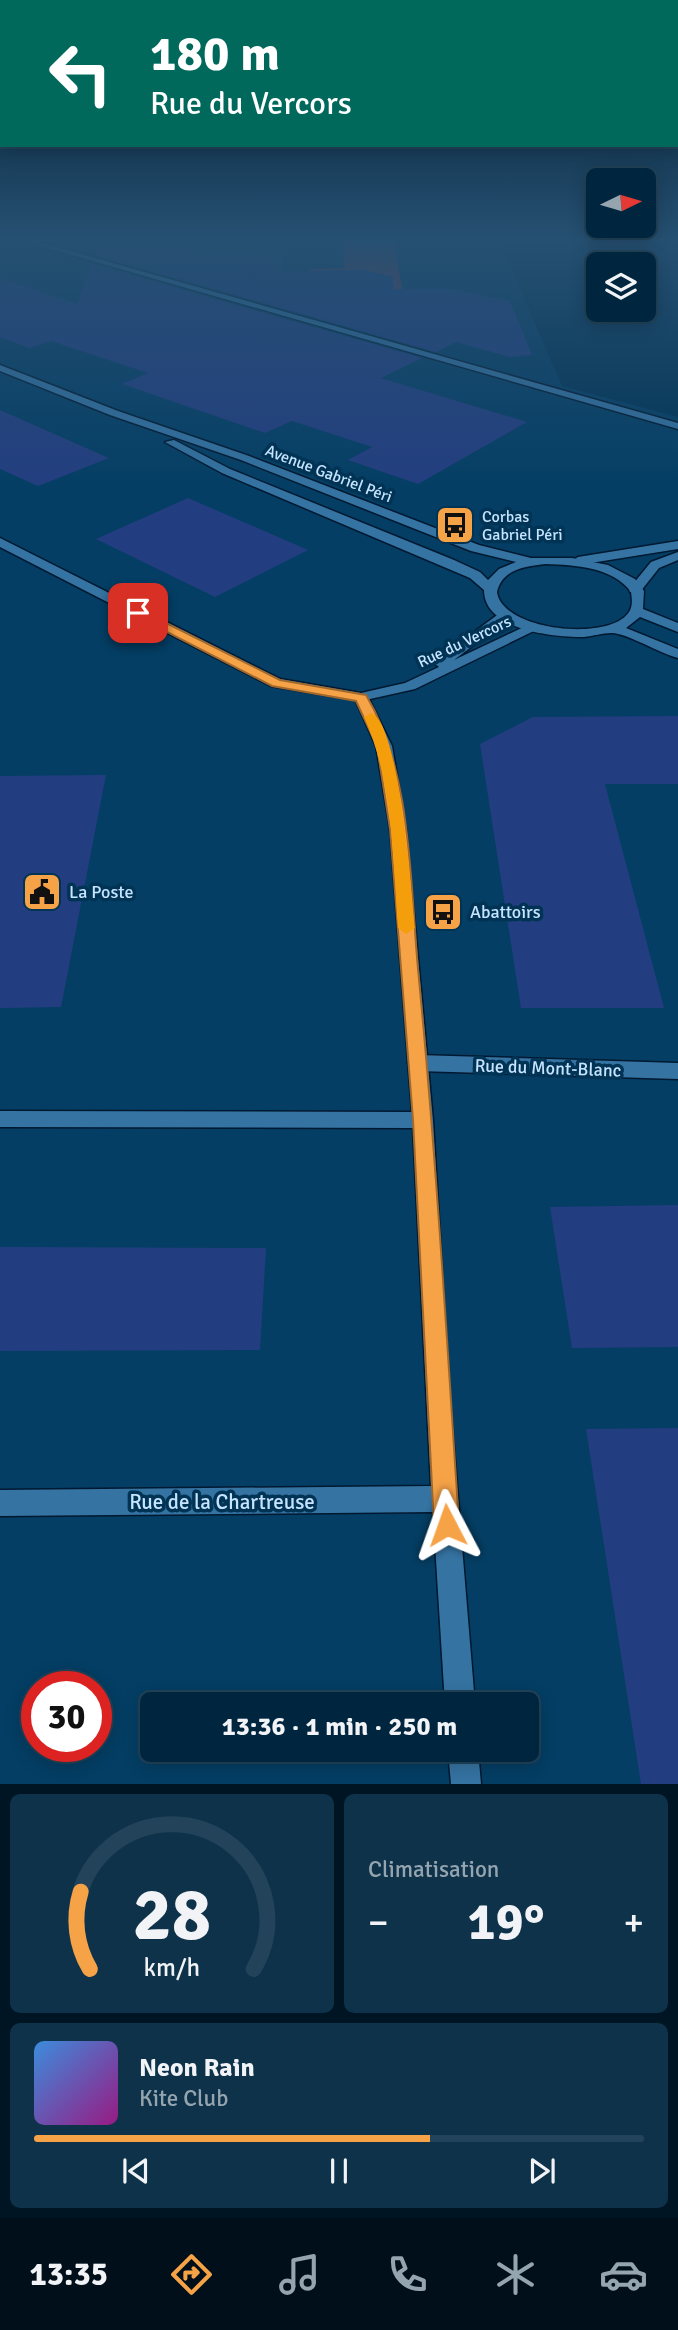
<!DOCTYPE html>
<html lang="fr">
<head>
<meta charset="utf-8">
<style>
  :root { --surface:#00263f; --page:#0e324a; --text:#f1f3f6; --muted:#95a5b0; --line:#224359; --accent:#f6a247 }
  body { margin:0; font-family:Signika,sans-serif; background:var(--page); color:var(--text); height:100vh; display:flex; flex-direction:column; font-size:26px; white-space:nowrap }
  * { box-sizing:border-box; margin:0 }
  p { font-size:23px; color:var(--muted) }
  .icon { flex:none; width:38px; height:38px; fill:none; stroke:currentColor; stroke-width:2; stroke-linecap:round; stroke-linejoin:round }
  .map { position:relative; height:1784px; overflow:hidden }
  .sheet { display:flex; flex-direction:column; gap:10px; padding:10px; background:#001523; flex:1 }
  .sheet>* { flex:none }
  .hud { position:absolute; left:0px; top:0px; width:679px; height:147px; box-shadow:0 4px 18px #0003,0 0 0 2px var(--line); background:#00695c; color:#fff; overflow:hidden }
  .needle { width:46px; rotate:85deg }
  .controls { position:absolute; left:586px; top:168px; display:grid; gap:14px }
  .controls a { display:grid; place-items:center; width:70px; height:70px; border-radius:10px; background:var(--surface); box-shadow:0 4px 18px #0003,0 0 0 2px var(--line); font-size:35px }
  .speed { position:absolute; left:21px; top:1671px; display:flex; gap:14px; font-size:35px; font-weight:700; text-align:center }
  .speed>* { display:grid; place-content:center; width:91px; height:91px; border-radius:50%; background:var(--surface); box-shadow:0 4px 18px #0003,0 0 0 2px var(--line); line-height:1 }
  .speed .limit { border:10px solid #d22; background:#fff; color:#111 }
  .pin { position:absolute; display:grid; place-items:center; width:60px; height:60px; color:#fff; margin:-30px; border-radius:14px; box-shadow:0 4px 10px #0006 }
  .me { position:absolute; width:77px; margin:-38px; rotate:356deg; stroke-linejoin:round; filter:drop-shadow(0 0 5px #0008) }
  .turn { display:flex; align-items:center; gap:24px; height:147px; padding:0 35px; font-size:32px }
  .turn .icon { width:91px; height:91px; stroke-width:2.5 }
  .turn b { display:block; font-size:49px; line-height:60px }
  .big { font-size:52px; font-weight:700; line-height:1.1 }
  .sheet .card { flex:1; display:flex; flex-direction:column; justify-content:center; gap:10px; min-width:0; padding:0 24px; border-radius:10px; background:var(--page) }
  .sheet .dial { align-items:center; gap:0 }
  .dial svg { height:182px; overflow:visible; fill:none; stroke:var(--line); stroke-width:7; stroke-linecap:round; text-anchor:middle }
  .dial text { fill:var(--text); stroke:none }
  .song { display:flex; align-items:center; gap:21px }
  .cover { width:84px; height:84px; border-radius:10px; background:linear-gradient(135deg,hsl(210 70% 55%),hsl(310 70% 35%)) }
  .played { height:7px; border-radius:4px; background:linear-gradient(90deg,var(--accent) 65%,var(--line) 65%) }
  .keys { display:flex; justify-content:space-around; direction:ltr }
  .heat { display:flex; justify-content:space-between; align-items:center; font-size:38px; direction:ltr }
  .sheet .tiles { flex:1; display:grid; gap:10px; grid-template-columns:1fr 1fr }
  .card:last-child { grid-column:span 2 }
  .trip { position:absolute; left:140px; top:1692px; width:399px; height:70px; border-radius:10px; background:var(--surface); box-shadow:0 4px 18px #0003,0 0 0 2px var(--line); font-weight:700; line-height:70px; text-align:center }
  .dock { display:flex; height:112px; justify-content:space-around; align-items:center; background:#000f19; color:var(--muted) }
  .dock .icon { width:49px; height:49px }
  .dock .current { color:var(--accent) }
  .dock b { font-size:32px; color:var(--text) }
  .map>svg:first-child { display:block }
</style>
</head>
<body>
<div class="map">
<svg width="678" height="1784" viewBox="0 0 678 1784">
  <rect width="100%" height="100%" fill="#003354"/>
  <path fill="#043e64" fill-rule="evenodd" d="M 0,241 L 499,241 L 562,386 L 678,417 L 678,1784 L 0,1784 ZM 37,1687 L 96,1687 L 96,1746 L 37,1746 ZM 152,1704 L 527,1704 L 527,1750 L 152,1750 Z"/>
  <path fill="#7f3b4d" d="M 343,241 L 394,241 L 406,312 L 309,313 L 310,269 L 345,268 Z"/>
  <path fill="#233e80" d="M 100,243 L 199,243 L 198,252 L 282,251 L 282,271 L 364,270 L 392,276 L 394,289 L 451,289 L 510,301 L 532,355 L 510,357 L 456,342 L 436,352 L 95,255 Z
    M 92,264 L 422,358 L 381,378 L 527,422 L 418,484 L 348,460 L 372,447 L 292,421 L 265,433 L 122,384 L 148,373 L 51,341 L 29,348 L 0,337 L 0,278 L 77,304 Z
    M 0,410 L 109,458 L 38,486 L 0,469 Z
    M 188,498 L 308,550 L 215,597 L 96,539 Z
    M 678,716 L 678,784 L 605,784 L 664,1008 L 521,1008 L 480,744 L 533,717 Z
    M 106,775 L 61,1007 L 0,1008 L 0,776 Z
    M 678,1205 L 678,1347 L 572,1348 L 550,1207 Z
    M 0,1247 L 266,1248 L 260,1350 L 0,1351 Z
    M 678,1428 L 678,1784 L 641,1784 L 586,1429 Z"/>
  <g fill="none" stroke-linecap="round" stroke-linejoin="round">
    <defs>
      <path id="service" d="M 418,1055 L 678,1063 L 678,1079 L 418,1071 L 411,1068 L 408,1063 L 411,1058 Z"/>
      <path id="minor" d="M 23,241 L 35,241 L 678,423 L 678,429 Z
        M 361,693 L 368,697 L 392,746 L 406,829 L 433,1120 L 449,1388 L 475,1704 L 445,1704 L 433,1512 L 0,1516 L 0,1490 L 431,1486 L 413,1128 L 0,1127 L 0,1111 L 412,1112 L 390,829 L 376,746 L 354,697 Z
        M 448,1750 L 478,1750 L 481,1784 L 451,1784 Z"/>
      <path id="tertiary" d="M 0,538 L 280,679 L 361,693 L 405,683 L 439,667 L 434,663 L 436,660 L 500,613 L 510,613 L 512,616 L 454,660 L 528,625 L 538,625 L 540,628 L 415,689 L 361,701 L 271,686 L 0,547 Z
        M 678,541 L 678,549 L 578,565 L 572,561 L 578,557 Z
        M 678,552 L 678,560 L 659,568 L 640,592 L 630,592 L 629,589 L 651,562 Z"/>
      <path id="secondary" d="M 0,365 L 118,411 L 249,456 L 479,545 L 531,558 L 572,558 L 608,565 L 635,579 L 644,591 L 643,609 L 678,623 L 678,632 L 640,617 L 626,628 L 678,649 L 678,658 C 661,654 625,632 611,633 C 603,633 593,636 584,637 C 555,637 484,631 484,590 L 470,578 L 222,473 L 165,442 L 174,440 L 230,469 L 454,560 L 480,572 L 488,580 L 499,569 L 516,562 L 471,551 L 241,460 L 110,415 L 0,371 ZM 546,564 C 575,565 613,567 631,592 C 632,599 633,606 629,612 C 610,642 502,631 497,592 C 502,569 526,566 546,564 Z"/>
    </defs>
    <use href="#service" stroke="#001930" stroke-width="3"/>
    <use href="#minor" stroke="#001930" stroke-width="3"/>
    <use href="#tertiary" stroke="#001930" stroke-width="3"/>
    <use href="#secondary" stroke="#001930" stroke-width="3"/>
    <use href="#service" fill="#3573a2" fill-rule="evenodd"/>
    <use href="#minor" fill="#3573a2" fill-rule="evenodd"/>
    <use href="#tertiary" fill="#3573a2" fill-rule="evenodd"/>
    <use href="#secondary" fill="#3573a2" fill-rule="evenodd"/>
  </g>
  <linearGradient id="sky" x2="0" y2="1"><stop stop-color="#001c2e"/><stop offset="0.49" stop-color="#265072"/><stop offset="1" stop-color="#265072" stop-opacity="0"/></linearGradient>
  <rect width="678" height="491" fill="url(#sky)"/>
  <path fill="#f6a247" stroke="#a0692e" stroke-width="2" d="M 138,609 L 280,680 L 366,695 C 412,771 410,882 418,969 C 436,1154 447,1340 459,1525 L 455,1534 L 447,1537 L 438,1534 L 434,1525 L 413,1120 L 390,829 L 377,746 L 356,701 L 272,686 L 134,615 L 134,610 Z"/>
  <path fill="#f59e0b" d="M 371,713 C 400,723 411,895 415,928 L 406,934 L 398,928 C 393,858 393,781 364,717 Z"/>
  <defs>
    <symbol id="bus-square" viewBox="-11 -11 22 22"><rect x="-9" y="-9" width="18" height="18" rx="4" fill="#f6a247" stroke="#003354"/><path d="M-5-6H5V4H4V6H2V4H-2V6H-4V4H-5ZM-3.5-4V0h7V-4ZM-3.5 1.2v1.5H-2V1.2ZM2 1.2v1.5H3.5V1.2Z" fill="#111"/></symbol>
    <symbol id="civic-square" viewBox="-11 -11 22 22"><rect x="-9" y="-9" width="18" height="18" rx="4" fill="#f6a247" stroke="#003354"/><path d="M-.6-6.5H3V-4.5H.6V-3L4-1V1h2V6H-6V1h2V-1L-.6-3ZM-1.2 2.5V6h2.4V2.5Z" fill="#111"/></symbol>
  </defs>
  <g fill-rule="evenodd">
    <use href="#bus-square" x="433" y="503" width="44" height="44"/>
    <use href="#civic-square" x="20" y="870" width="44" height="44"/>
    <use href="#bus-square" x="421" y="890" width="44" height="44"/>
  </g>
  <g text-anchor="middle" stroke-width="7" stroke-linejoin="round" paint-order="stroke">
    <g font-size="16" fill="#c6e4ff" stroke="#003354">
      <text transform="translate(329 473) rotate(21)" y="6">Avenue Gabriel Péri</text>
      <text transform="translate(464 641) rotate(-25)" y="6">Rue du Vercors</text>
    </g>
    <g font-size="16" fill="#c6e4ff" stroke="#003354" text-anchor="start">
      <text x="482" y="522">Corbas<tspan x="482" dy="18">Gabriel Péri</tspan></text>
    </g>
    <g font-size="18" fill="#c6e4ff" stroke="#003354" text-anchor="start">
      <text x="69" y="898">La Poste</text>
      <text x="470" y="918">Abattoirs</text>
    </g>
    <g font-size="18" fill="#c6e4ff" stroke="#003354">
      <text transform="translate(548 1068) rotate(2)" y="6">Rue du Mont-Blanc</text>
    </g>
    <g font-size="21" fill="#c6e4ff" stroke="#003354">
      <text x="222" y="1509">Rue de la Chartreuse</text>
    </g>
  </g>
</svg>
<div class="controls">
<a><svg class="needle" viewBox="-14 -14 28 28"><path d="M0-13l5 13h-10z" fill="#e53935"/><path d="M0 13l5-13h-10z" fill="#95a5b0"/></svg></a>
<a><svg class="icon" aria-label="layers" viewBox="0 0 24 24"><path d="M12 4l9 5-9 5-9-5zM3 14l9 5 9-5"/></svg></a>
</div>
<div class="speed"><div class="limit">30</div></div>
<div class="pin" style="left:138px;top:613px;background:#d93025"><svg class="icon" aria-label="arrive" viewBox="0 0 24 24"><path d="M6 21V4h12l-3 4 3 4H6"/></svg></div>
<svg class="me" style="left:447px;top:1525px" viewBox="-20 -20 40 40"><path d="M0-17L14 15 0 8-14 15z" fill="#f6a247" stroke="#fff" stroke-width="4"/></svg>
<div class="trip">13:36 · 1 min · 250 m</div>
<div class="hud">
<div class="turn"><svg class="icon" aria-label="left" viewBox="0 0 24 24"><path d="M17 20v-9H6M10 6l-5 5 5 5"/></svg><div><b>180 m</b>Rue du Vercors</div></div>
</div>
</div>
<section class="sheet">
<div class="tiles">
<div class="card dial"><svg viewBox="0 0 100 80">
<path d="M14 69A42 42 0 1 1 86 69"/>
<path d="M14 69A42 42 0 0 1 10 35" stroke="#f6a247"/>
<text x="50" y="56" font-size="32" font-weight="700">28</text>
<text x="50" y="72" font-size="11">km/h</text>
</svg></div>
<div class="card"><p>Climatisation</p>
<div class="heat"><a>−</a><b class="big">19°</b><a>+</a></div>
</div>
<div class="card">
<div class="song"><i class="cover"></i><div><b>Neon Rain</b><p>Kite Club</p></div></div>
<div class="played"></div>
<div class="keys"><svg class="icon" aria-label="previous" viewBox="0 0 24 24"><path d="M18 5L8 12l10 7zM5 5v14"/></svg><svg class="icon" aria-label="pause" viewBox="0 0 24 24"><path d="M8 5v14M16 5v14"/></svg><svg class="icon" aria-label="next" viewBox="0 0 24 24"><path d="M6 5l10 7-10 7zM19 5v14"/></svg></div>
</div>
</div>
</section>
<nav class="dock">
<b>13:35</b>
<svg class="icon current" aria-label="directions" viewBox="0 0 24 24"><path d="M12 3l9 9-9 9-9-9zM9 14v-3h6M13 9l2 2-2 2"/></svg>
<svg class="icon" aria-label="music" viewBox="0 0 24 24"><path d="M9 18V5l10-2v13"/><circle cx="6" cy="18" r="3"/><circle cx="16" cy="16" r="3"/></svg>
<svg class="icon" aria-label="phone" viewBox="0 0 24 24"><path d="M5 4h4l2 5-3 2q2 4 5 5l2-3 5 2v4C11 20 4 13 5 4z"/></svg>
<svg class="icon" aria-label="climate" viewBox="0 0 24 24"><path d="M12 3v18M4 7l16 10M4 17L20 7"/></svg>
<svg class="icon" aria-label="car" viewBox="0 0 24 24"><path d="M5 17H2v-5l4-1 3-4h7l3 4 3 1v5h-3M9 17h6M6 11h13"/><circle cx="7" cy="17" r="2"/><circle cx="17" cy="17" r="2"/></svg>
</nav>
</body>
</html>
